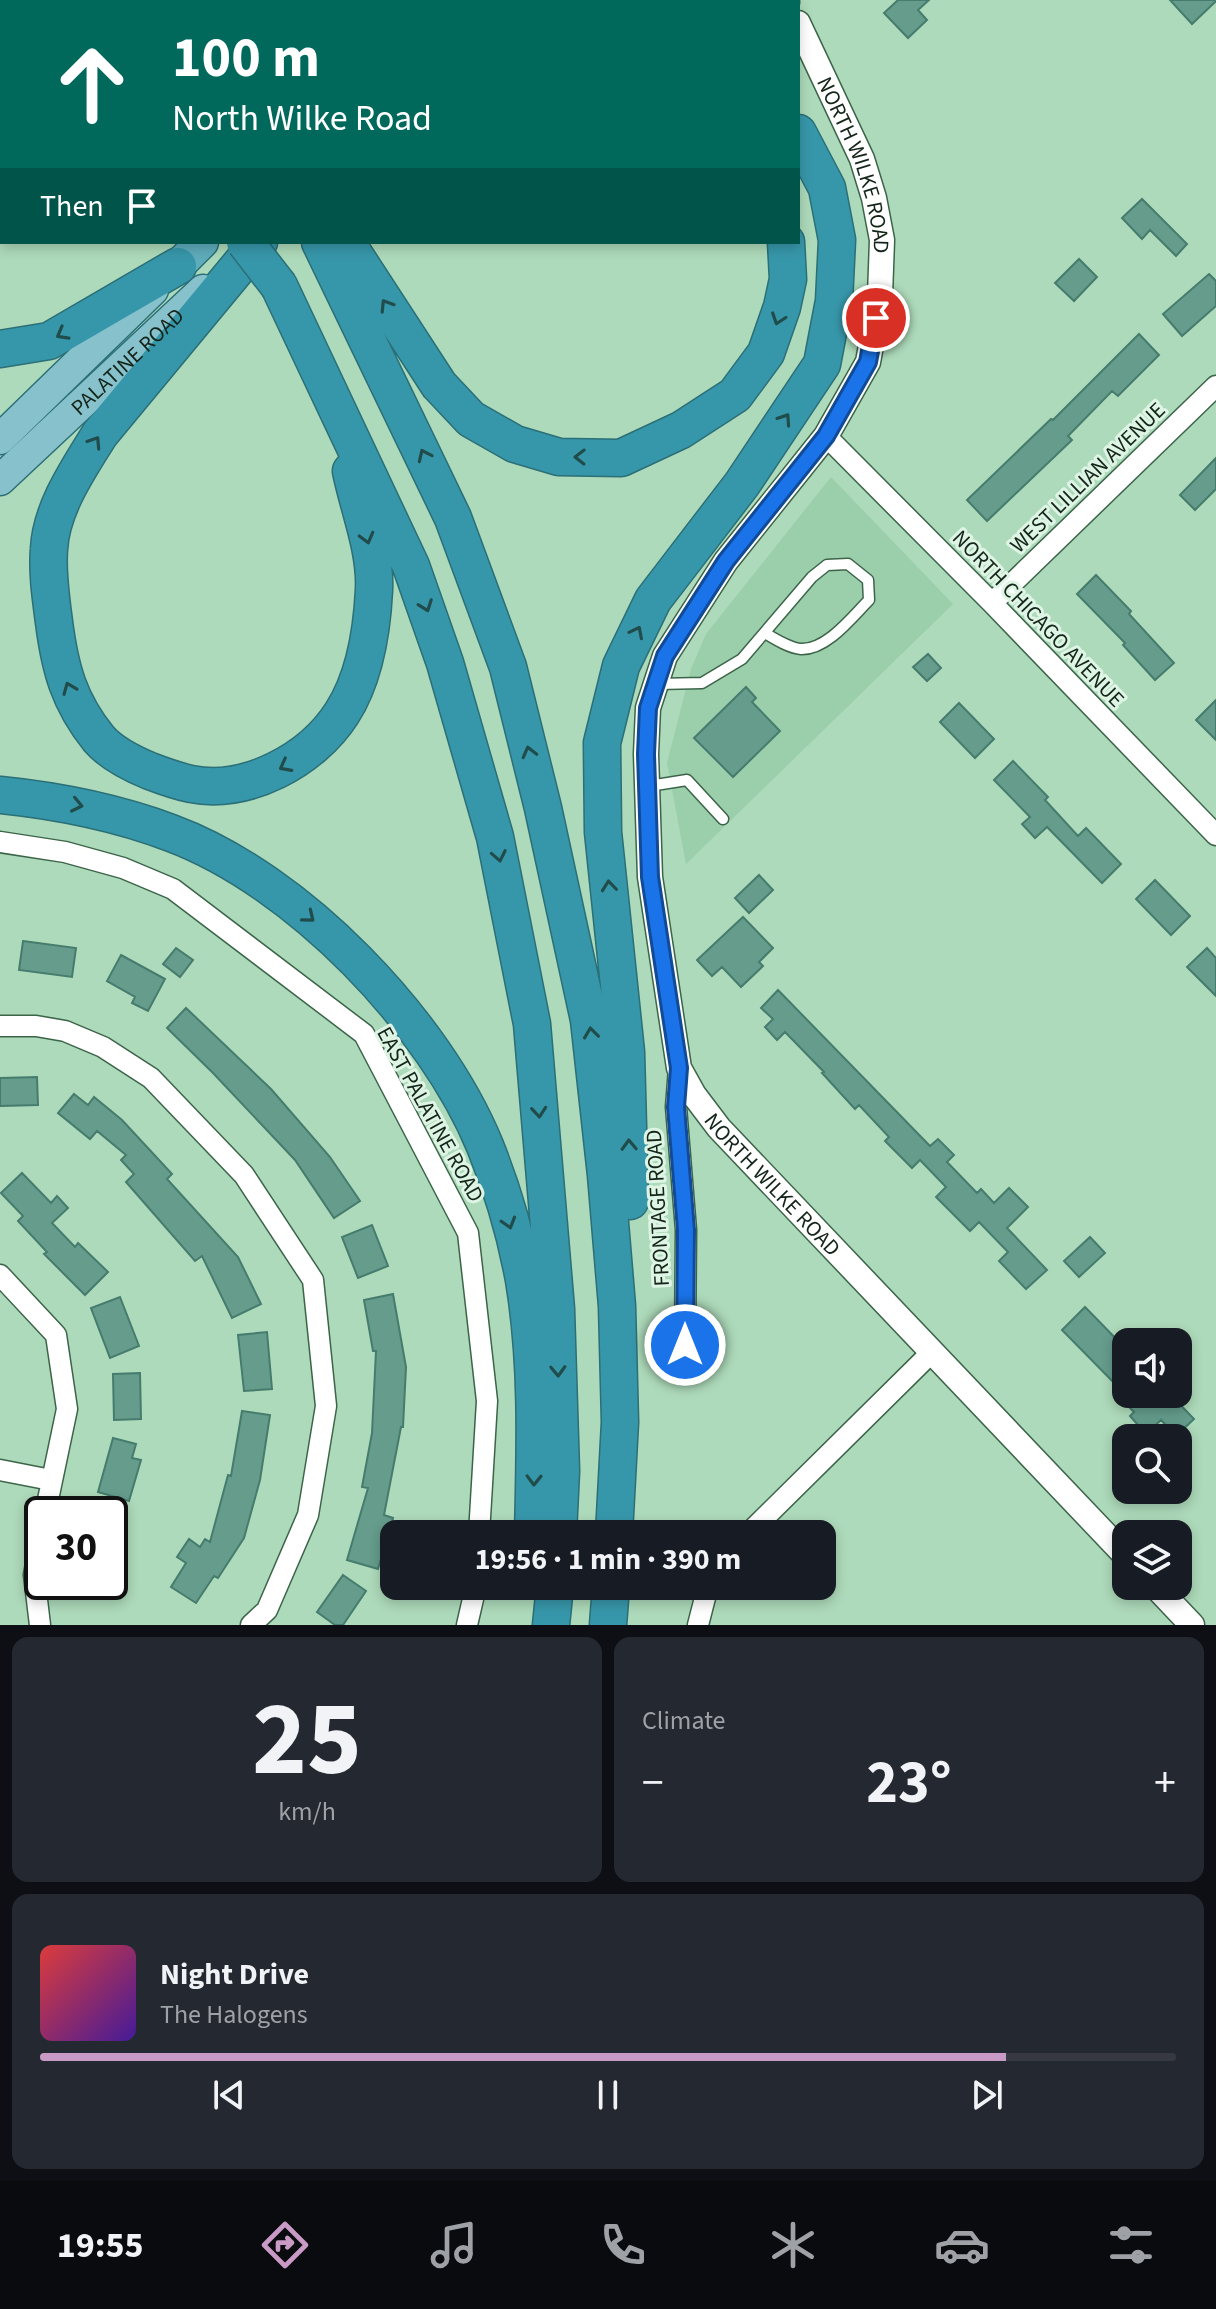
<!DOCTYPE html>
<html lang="en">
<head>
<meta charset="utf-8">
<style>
  :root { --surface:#171b24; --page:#242831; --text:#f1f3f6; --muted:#9ea1a6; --line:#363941; --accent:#ca9ac6 }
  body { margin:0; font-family:"Source Sans 3",sans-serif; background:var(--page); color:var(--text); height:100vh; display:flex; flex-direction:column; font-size:30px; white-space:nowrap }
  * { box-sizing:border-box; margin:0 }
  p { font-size:26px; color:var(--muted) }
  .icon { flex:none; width:44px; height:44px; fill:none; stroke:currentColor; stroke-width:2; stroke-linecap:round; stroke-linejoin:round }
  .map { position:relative; height:1625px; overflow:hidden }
  .side { display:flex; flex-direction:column; gap:12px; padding:12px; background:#0d0f14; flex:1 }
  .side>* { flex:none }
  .banner { position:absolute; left:0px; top:0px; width:800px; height:244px; box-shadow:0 4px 12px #0003; background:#00695c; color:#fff; overflow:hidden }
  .buttons { position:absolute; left:1112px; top:1328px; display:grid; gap:16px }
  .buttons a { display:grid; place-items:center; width:80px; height:80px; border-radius:16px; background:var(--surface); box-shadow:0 4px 12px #0003; font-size:40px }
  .speed { position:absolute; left:24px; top:1496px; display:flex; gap:16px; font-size:40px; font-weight:700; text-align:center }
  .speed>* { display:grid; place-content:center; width:104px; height:104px; border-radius:50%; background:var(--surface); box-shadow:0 4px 12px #0003; line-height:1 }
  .speed .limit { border:4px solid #111; border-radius:12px; background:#fff; color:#111 }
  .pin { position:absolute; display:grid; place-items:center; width:68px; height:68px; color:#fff; margin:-34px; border:4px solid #fff; border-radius:50%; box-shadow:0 2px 8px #0007 }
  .me { position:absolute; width:88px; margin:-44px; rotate:0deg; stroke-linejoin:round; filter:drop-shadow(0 0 6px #0008) }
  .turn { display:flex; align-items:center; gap:28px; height:168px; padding:0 40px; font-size:36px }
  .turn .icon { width:104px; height:104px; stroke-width:2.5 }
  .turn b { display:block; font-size:56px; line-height:68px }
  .then { display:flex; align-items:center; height:76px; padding:0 40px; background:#0003; gap:16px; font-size:30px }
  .big { font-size:60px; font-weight:700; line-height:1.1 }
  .side .card { flex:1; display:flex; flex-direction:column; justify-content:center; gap:12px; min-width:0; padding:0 28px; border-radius:16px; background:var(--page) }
  .side .dial { align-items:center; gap:0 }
  .dial b { font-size:104px; line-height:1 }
  .song { display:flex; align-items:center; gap:24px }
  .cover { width:96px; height:96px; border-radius:12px; background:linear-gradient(135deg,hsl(0 70% 55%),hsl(260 70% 35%)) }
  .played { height:8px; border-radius:4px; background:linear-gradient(90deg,var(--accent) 85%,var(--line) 85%) }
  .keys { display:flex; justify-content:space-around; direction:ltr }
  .heat { display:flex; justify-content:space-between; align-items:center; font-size:44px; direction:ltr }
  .side .tiles { flex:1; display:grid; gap:12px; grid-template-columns:1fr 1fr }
  .card:last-child { grid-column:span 2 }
  .trip { position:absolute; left:380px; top:1520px; width:456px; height:80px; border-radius:16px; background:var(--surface); box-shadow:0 4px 12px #0003; font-weight:700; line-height:80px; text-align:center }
  .tabs { display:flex; height:128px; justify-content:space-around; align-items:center; background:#090b0e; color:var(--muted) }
  .tabs .icon { width:56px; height:56px }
  .tabs .on { color:var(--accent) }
  .tabs b { font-size:36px; color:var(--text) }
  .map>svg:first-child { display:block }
</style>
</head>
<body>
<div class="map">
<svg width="1216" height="1625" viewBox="0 0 1216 1625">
  <rect width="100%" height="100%" fill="#addaba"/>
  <path fill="#9bceaa" d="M 831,477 L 953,604 L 686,864 L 667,763 L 691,669 L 706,634 Z"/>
  <path fill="#659c8c" stroke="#467c6d" stroke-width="2" d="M 898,0 L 929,0 L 918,10 L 927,20 L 908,38 L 884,13 Z
    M 1170,0 L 1216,0 L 1216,1 L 1192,24 Z
    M 1142,199 L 1187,244 L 1176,256 L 1150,230 L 1142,239 L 1122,218 Z
    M 1079,259 L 1097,277 L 1074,301 L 1055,283 Z
    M 1209,274 L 1216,281 L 1216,306 L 1182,336 L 1163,314 Z
    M 1139,334 L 1159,355 L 1118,396 L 1112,391 L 1068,436 L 1072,440 L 987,521 L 967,500 L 1051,419 L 1053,420 Z
    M 1216,458 L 1216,489 L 1195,510 L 1180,495 Z
    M 1096,575 L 1131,611 L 1129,614 L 1174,663 L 1155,680 L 1123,645 L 1125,643 L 1077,594 Z
    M 928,654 L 941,668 L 927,681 L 913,667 Z
    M 746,687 L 756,698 L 752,702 L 780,731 L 733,777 L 694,738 Z
    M 1216,700 L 1216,740 L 1196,720 Z
    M 959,703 L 994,739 L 975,758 L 940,722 Z
    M 1013,761 L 1048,797 L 1045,800 L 1078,836 L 1086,828 L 1121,864 L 1102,883 L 1047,827 L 1035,838 L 1022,824 L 1030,817 L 994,780 Z
    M 759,875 L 773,890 L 749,913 L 735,898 Z
    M 1155,880 L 1190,916 L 1171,935 L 1136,899 Z
    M 743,917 L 773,948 L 759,962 L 763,966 L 741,987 L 722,967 L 712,976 L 697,960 Z
    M 23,941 L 76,948 L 72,977 L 19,970 Z
    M 176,948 L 193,960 L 180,977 L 163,964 Z
    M 1207,948 L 1216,958 L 1216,996 L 1187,967 Z
    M 121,955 L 165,979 L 148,1011 L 132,1003 L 135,997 L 107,981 Z
    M 778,990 L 930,1146 L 938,1139 L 954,1155 L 947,1162 L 977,1193 L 981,1189 L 994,1203 L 1009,1188 L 1028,1207 L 1007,1228 L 1047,1270 L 1026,1289 L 999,1261 L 1008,1252 L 979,1222 L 970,1231 L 936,1197 L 946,1187 L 920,1160 L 912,1168 L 885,1141 L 889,1137 L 859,1105 L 855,1109 L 822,1073 L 824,1072 L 785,1032 L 777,1040 L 765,1027 L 773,1019 L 761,1008 Z
    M 186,1008 L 271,1089 L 330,1157 L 360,1201 L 334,1218 L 295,1160 L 213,1073 L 167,1028 Z
    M 37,1077 L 38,1105 L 0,1106 L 0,1078 Z
    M 74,1094 L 88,1105 L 94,1097 L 122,1120 L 172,1174 L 167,1179 L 238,1257 L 261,1304 L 232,1318 L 202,1256 L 195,1261 L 126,1182 L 134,1174 L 121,1160 L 126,1155 L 97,1131 L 90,1139 L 58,1113 Z
    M 22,1173 L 51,1203 L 57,1196 L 68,1208 L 52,1223 L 75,1247 L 78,1243 L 108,1272 L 85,1295 L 44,1254 L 47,1252 L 18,1221 L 23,1216 L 1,1193 Z
    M 372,1225 L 388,1266 L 358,1278 L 342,1237 Z
    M 1090,1237 L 1105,1253 L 1079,1277 L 1064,1261 Z
    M 393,1294 L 406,1367 L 403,1427 L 401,1427 L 384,1515 L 393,1518 L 378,1569 L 347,1560 L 368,1488 L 362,1487 L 372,1433 L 376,1351 L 373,1351 L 364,1300 Z
    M 120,1297 L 139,1346 L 110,1358 L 91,1308 Z
    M 1085,1307 L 1126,1349 L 1126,1394 L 1170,1394 L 1194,1419 L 1176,1436 L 1161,1420 L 1146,1434 L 1130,1416 L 1134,1412 L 1116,1394 L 1125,1394 L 1062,1330 Z
    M 267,1332 L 272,1389 L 244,1391 L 238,1335 Z
    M 140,1373 L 141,1419 L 114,1420 L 113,1374 Z
    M 242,1411 L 270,1415 L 260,1480 L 244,1538 L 218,1578 L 214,1576 L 196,1603 L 171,1587 L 186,1563 L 177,1557 L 189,1539 L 200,1547 L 205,1539 L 210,1542 L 228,1475 L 231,1476 Z
    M 113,1438 L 136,1444 L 132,1458 L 141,1460 L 129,1501 L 98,1492 Z
    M 110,1524 L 126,1528 L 117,1574 L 110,1573 Z
    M 343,1575 L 366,1591 L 343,1625 L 335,1625 L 317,1612 Z"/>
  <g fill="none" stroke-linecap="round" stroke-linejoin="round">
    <defs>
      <path id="service" d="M 658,684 L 702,683 L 742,659 L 812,577 L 827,565 L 848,564 L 868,580 L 869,600 C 852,617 827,650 801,649 C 789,648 775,639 765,633
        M 649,786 L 687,780 L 723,819"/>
      <path id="minor" d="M 826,436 L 992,603 L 1216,835
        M 992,603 L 1216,386
        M 0,842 L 65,852 L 123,868 L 173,889 L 364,1034 L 468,1233 L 487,1401 L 479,1534
        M 0,1026 L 36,1026 L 65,1031 L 103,1047 L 151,1078 L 244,1175 L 313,1280 L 326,1406 L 308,1515 L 267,1610 L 251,1625
        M 679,1068 L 676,1107 L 686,1230 L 685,1345
        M 0,1275 L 56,1335 L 67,1409 L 45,1514
        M 0,1470 L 51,1480
        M 748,1534 L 933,1351
        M 40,1625 L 34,1575 L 42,1530
        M 467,1625 L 476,1586
        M 698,1625 L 708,1586"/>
      <g id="tertiary">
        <path d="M 786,0 L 787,2"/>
        <path id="s1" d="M 798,23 L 862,159 L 874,198 L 882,240 L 880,296 L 868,362 L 826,436 L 726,561 L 665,656 L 648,708 L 646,754 L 650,877 L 679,1068 L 694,1095 L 719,1128 L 1126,1556"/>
        <path d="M 1155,1586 L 1192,1625"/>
      </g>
      <g id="primary">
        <path d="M 0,439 L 153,290"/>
        <path id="s2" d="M 0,480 L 203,290"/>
      </g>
      <path id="trunk" d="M 457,2 L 459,0
        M 513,2 L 515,0
        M 178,266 L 202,242"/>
      <path id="motorway" d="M 103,0 L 104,2
        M 168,0 L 169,2
        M 730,0 L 731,2
        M 424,2 L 426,0
        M 0,21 L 2,21
        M 259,242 L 100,434 C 79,468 51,508 49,549 C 47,573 51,599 54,622 C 60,669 69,702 99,739 C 112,754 133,764 150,771 C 163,776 177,781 191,784 C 247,795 312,760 342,713 C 364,679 372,630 374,590 C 376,550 359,510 351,471
        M 320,242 L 453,518 L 508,667 L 543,808 L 589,1020 L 606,1175 L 617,1306 L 620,1422 L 614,1534
        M 346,242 L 439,385 L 471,419 L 515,444 L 559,457 L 621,458 L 681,430 L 735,395 L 766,353 L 782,307 L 788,279 L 786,242
        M 279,286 L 411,566 L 445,663 L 495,837 L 532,1024 L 556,1309 L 561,1471 L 558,1534
        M 0,349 L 49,341 L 178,266
        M 0,795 C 59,801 115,812 171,833 C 298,880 434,1022 485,1146 C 502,1188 516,1236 524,1280 C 538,1364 535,1450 533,1534
        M 630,1201 L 626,1052 L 603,832 L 602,743 L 621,666 L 653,600 L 742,484 L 822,364 L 834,301 L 837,240 L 827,188 L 798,133
        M 551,1625 L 555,1586
        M 608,1625 L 611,1586"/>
    </defs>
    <use href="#service" stroke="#3c6449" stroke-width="13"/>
    <use href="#minor" stroke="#3c6449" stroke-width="23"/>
    <use href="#tertiary" stroke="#3c6449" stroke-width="27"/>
    <use href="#primary" stroke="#2b6f77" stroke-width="33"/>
    <use href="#trunk" stroke="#2b6f77" stroke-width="35"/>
    <use href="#motorway" stroke="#2b6f77" stroke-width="39"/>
    <use href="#service" stroke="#fff" stroke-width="10"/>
    <use href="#minor" stroke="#fff" stroke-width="20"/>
    <use href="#tertiary" stroke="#fff" stroke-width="24"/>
    <use href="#primary" stroke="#87c1cc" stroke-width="30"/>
    <use href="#trunk" stroke="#5facbb" stroke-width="32"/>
    <use href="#motorway" stroke="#3797aa" stroke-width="36"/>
    <defs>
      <path id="motorway-bridge" d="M 245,242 L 279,286"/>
    </defs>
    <use href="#motorway-bridge" stroke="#2b6f77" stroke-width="39" stroke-linecap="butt"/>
    <use href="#motorway-bridge" stroke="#3797aa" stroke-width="36"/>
  </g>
  <defs><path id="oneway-chevron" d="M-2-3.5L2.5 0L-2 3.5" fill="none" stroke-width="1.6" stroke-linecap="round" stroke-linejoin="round" transform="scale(2)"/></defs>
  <g stroke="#204d4c">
    <use href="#oneway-chevron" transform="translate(386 305) rotate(-122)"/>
    <use href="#oneway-chevron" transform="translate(778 319) rotate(109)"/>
    <use href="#oneway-chevron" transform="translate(62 334) rotate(151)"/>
    <use href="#oneway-chevron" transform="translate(785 419) rotate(-56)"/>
    <use href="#oneway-chevron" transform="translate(95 442) rotate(-57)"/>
    <use href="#oneway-chevron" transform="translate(424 455) rotate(-115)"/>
    <use href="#oneway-chevron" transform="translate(580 457) rotate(-179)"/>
    <use href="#oneway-chevron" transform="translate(367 538) rotate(75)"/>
    <use href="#oneway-chevron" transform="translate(426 606) rotate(70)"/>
    <use href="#oneway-chevron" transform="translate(637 632) rotate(-63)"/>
    <use href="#oneway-chevron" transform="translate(69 688) rotate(-112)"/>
    <use href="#oneway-chevron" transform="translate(529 752) rotate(-104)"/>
    <use href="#oneway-chevron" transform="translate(285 766) rotate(152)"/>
    <use href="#oneway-chevron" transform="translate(77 805) rotate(12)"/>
    <use href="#oneway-chevron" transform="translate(499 856) rotate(79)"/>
    <use href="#oneway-chevron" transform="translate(609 886) rotate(-96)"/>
    <use href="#oneway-chevron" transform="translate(309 917) rotate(39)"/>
    <use href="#oneway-chevron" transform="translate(591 1033) rotate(-97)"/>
    <use href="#oneway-chevron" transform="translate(539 1112) rotate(85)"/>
    <use href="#oneway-chevron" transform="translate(629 1145) rotate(-92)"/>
    <use href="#oneway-chevron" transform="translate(509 1223) rotate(73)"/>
    <use href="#oneway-chevron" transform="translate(558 1371) rotate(88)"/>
    <use href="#oneway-chevron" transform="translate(534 1480) rotate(91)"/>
  </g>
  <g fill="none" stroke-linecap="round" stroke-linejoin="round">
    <defs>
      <path id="route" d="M 685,1345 L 686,1230 L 676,1107 L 679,1068 L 650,877 L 646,754 L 648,708 L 665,656 L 726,561 L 826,436 L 868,362 L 876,318"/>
    </defs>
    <use href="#route" stroke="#114b97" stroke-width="20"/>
    <use href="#route" stroke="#1a73e8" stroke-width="14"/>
  </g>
  <g text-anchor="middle" stroke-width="6" stroke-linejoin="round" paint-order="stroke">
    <g font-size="22" fill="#142519" stroke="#def4e4">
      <text dy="8" stroke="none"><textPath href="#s1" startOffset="154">NORTH WILKE ROAD</textPath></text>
      <text dy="8" stroke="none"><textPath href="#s2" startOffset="174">PALATINE ROAD</textPath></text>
      <text transform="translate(1087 477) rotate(-44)" y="8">WEST LILLIAN AVENUE</text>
      <text transform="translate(1039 618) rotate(46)" y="8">NORTH CHICAGO AVENUE</text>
      <text transform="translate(431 1114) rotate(61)" y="8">EAST PALATINE ROAD</text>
      <text dy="8" stroke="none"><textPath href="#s1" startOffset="1282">NORTH WILKE ROAD</textPath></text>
      <text transform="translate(657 1208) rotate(-93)" y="8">FRONTAGE ROAD</text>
    </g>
  </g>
</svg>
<div class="buttons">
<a><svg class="icon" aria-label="sound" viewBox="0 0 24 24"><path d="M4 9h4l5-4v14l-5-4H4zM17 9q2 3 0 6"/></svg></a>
<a><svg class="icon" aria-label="search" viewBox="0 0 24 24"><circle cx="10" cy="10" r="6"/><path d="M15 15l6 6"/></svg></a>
<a><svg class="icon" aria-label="layers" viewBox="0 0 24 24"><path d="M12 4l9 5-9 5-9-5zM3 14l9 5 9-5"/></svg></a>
</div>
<div class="speed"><div class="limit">30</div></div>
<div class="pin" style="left:876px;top:318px;background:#d93025"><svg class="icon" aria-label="arrive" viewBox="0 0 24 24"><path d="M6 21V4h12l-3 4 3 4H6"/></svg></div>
<svg class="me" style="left:685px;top:1345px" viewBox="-20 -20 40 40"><circle r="17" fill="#1a73e8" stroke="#fff" stroke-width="3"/><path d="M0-11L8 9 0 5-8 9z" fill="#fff"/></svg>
<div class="trip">19:56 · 1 min · 390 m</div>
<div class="banner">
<div class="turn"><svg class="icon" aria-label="ahead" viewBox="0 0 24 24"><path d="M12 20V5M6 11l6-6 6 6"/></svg><div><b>100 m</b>North Wilke Road</div></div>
<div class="then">Then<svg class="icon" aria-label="arrive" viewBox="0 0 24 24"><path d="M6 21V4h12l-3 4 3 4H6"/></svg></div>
</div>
</div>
<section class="side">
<div class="tiles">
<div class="card dial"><b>25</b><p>km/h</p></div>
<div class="card"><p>Climate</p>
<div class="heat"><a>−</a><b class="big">23°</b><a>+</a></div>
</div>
<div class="card">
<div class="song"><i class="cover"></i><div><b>Night Drive</b><p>The Halogens</p></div></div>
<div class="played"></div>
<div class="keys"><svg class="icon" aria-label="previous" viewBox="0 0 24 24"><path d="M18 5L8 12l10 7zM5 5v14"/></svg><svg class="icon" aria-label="pause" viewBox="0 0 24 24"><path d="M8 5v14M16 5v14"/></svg><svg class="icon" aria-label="next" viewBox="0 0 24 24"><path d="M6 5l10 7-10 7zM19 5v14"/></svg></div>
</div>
</div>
</section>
<nav class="tabs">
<b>19:55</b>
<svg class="icon on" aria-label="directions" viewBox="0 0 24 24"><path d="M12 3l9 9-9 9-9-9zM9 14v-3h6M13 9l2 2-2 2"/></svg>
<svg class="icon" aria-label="music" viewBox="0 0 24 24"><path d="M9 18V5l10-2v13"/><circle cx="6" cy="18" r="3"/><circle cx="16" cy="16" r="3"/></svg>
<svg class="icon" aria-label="phone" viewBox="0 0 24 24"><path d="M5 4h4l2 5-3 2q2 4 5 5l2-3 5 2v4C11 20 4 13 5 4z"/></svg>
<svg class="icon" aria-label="climate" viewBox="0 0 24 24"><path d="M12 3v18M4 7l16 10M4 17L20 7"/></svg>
<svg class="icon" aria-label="car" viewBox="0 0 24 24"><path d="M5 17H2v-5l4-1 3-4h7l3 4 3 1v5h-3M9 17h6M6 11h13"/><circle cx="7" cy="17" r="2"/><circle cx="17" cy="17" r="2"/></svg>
<svg class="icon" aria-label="filters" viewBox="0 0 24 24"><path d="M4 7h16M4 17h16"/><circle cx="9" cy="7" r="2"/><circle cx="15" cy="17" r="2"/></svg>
</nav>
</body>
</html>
